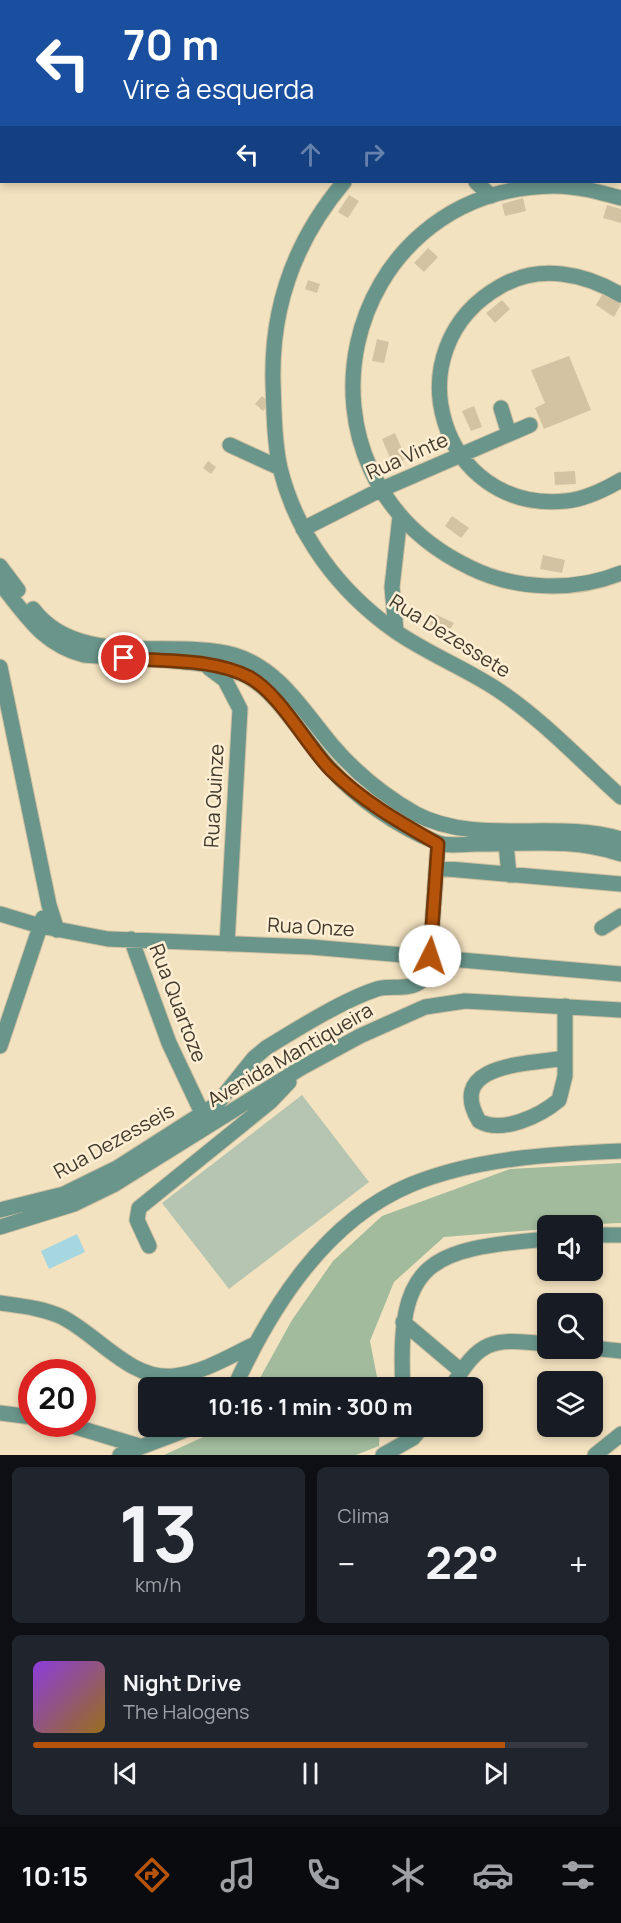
<!DOCTYPE html>
<html lang="pt">
<head>
<meta charset="utf-8">
<style>
  :root { --surface:#171b24; --page:#20242c; --text:#f1f3f6; --muted:#9ea1a6; --line:#363941; --accent:#b45309 }
  body { margin:0; font-family:Manrope,sans-serif; background:var(--page); color:var(--text); height:100vh; display:flex; flex-direction:column; font-size:22px; white-space:nowrap }
  * { box-sizing:border-box; margin:0 }
  p { font-size:20px; color:var(--muted) }
  .icon { flex:none; width:33px; height:33px; fill:none; stroke:currentColor; stroke-width:2; stroke-linecap:round; stroke-linejoin:round }
  .map { position:relative; height:1455px; overflow:hidden }
  .drawer { display:flex; flex-direction:column; gap:12px; padding:12px; background:#0d0f14; flex:1 }
  .drawer>* { flex:none }
  .guide { position:absolute; left:0px; top:0px; width:621px; height:183px; box-shadow:0 3px 9px #0003; background:#1a4fa0; color:#fff; overflow:hidden }
  .tools { position:absolute; left:537px; top:1215px; display:grid; gap:12px }
  .tools a { display:grid; place-items:center; width:66px; height:66px; border-radius:9px; background:var(--surface); box-shadow:0 3px 9px #0003; font-size:30px }
  .speed { position:absolute; left:18px; top:1359px; display:flex; gap:12px; font-size:30px; font-weight:700; text-align:center }
  .speed>* { display:grid; place-content:center; width:78px; height:78px; border-radius:50%; background:var(--surface); box-shadow:0 3px 9px #0003; line-height:1 }
  .speed .limit { border:9px solid #d22; background:#fff; color:#111 }
  .pin { position:absolute; display:grid; place-items:center; width:51px; height:51px; color:#fff; margin:-26px; border:3px solid #fff; border-radius:50%; box-shadow:0 2px 6px #0007 }
  .me { position:absolute; width:66px; margin:-33px; rotate:4deg; stroke-linejoin:round; filter:drop-shadow(0 0 4px #0008) }
  .turn { display:flex; align-items:center; gap:21px; height:126px; padding:0 24px; font-size:27px }
  .turn .icon { width:78px; height:78px; stroke-width:2.5 }
  .turn b { display:block; font-size:42px; line-height:51px }
  .lanes { display:flex; align-items:center; height:57px; padding:0 24px; background:#0003; justify-content:center; gap:30px; direction:ltr }
  .lanes .off { opacity:.35 }
  .big { font-size:45px; font-weight:700; line-height:1.1 }
  .drawer .widget { flex:1; display:flex; flex-direction:column; justify-content:center; gap:9px; min-width:0; padding:0 21px; border-radius:9px; background:var(--page) }
  .drawer .dial { align-items:center; gap:0 }
  .dial b { font-size:78px; line-height:1 }
  .song { display:flex; align-items:center; gap:18px }
  .cover { width:72px; height:72px; border-radius:9px; background:linear-gradient(135deg,hsl(270 70% 55%),hsl(40 70% 35%)) }
  .played { height:6px; border-radius:3px; background:linear-gradient(90deg,var(--accent) 85%,var(--line) 85%) }
  .keys { display:flex; justify-content:space-around; direction:ltr }
  .heat { display:flex; justify-content:space-between; align-items:center; font-size:33px; direction:ltr }
  .drawer .tiles { flex:1; display:grid; gap:12px; grid-template-columns:1fr 1fr }
  .widget:last-child { grid-column:span 2 }
  .trip { position:absolute; left:138px; top:1377px; width:345px; height:60px; border-radius:9px; background:var(--surface); box-shadow:0 3px 9px #0003; font-weight:700; line-height:60px; text-align:center }
  .dock { display:flex; height:96px; justify-content:space-around; align-items:center; background:#090b0e; color:var(--muted) }
  .dock .icon { width:42px; height:42px }
  .dock .selected { color:var(--accent) }
  .dock b { font-size:27px; color:var(--text) }
  .map>svg:first-child { display:block }
</style>
</head>
<body>
<div class="map">
<svg width="621" height="1455" viewBox="0 0 621 1455">
  <rect width="100%" height="100%" fill="#f3e2c0"/>
  <path fill="#b5c5b1" d="M 302,1095 L 369,1182 L 229,1289 L 162,1203 Z"/>
  <path fill="#a1bb9c" d="M 621,1163 L 621,1223 L 548,1226 L 547,1229 L 444,1237 L 394,1282 L 370,1341 L 379,1387 L 255,1387 L 292,1320 L 333,1261 L 382,1216 L 510,1169 Z
    M 225,1427 L 380,1427 L 379,1446 L 356,1455 L 164,1455 Z"/>
  <path fill="#a6d6e0" d="M 77,1234 L 85,1252 L 49,1269 L 41,1251 Z"/>
  <path fill="#d4c3a2" d="M 349,195 L 359,201 L 348,218 L 338,212 Z
    M 523,198 L 526,211 L 505,216 L 502,204 Z
    M 607,205 L 621,209 L 621,223 L 603,218 Z
    M 428,248 L 438,257 L 424,272 L 414,263 Z
    M 308,280 L 320,284 L 317,293 L 305,289 Z
    M 603,293 L 621,304 L 614,317 L 596,305 Z
    M 502,300 L 510,309 L 495,323 L 486,313 Z
    M 377,339 L 389,342 L 384,363 L 372,361 Z
    M 569,356 L 591,410 L 544,429 L 535,408 L 545,403 L 531,370 Z
    M 262,396 L 270,403 L 263,411 L 255,404 Z
    M 474,406 L 482,427 L 471,431 L 462,411 Z
    M 395,433 L 406,459 L 393,465 L 382,439 Z
    M 208,461 L 216,467 L 211,474 L 203,468 Z
    M 575,471 L 576,484 L 555,485 L 554,472 Z
    M 452,516 L 469,528 L 461,538 L 445,526 Z
    M 543,555 L 565,560 L 562,573 L 540,569 Z
    M 435,614 L 454,623 L 447,634 L 429,624 Z"/>
  <g fill="none" stroke-linecap="round" stroke-linejoin="round">
    <defs>
      <path id="minor" d="M 344,182 C 295,240 271,305 273,382 C 274,410 274,440 280,468 C 297,536 339,591 395,631 C 428,654 465,668 498,690 C 543,720 581,761 621,797
        M 476,182 L 491,196
        M 621,198 C 599,192 577,186 554,186 C 337,189 275,475 471,568 C 516,590 575,592 621,573
        M 621,295 C 584,273 540,264 501,286 C 390,348 440,514 566,501 C 586,499 604,490 621,480
        M 501,408 L 509,434
        M 230,445 L 280,468
        M 303,529 L 380,490 L 530,425
        M 0,566 L 18,590
        M 0,583 C 26,615 42,644 84,655 C 124,659 217,658 250,678 C 278,694 306,741 328,766 C 356,798 397,826 436,842 C 446,847 465,844 476,844 C 526,844 574,838 621,854
        M 33,609 C 78,669 171,638 234,655 C 279,668 304,712 332,745 C 355,772 386,797 416,814 C 477,846 554,819 621,839
        M 396,631 L 392,587 L 400,516
        M 0,667 L 49,905 L 57,930
        M 209,668 L 225,680 L 240,709 L 227,944
        M 506,844 L 509,875
        M 437,868 L 621,884
        M 0,914 L 40,926 L 108,939 L 311,947 L 621,974
        M 602,928 L 621,916
        M 131,939 L 169,1043 L 203,1115
        M 0,1046 L 43,918
        M 565,1058 C 530,1064 445,1063 479,1121 C 502,1134 540,1116 559,1100 L 565,1076 L 565,1006
        M 0,1210 L 64,1194 L 117,1168 L 217,1104 L 254,1058 L 266,1048 C 297,1029 343,1000 377,989 C 390,985 410,991 421,981 C 429,975 429,965 430,956 L 438,844
        M 0,1227 L 74,1204 L 115,1184 L 301,1068 L 360,1036 L 425,1007 L 465,1001 L 621,1010
        M 592,1235 L 621,1235
        M 149,1246 L 137,1220 L 139,1208 L 270,1102 L 289,1082
        M 0,1303 C 21,1306 43,1308 62,1317 C 98,1335 131,1381 174,1376 C 203,1373 230,1356 255,1344
        M 403,1322 L 461,1371
        M 592,1348 L 621,1351
        M 234,1388 C 271,1307 325,1221 410,1185 C 475,1158 551,1154 621,1151
        M 403,1388 C 396,1260 429,1249 548,1239
        M 451,1388 C 480,1339 491,1338 548,1344
        M 0,1413 L 32,1417
        M 66,1424 L 139,1446
        M 120,1455 L 196,1426
        M 383,1455 L 413,1438 L 423,1426
        M 595,1455 L 621,1434"/>
    </defs>
    <use href="#minor" stroke="#cfc0a2" stroke-width="17"/>
    <use href="#minor" stroke="#69958a" stroke-width="15"/>
  </g>
  <g fill="none" stroke-linecap="round" stroke-linejoin="round">
    <defs>
      <path id="route" d="M 124,658 C 163,662 213,658 249,677 C 280,694 305,743 330,769 C 362,801 399,822 438,844 L 430,956"/>
    </defs>
    <use href="#route" stroke="#753606" stroke-width="15"/>
    <use href="#route" stroke="#b45309" stroke-width="10"/>
  </g>
  <g text-anchor="middle" stroke-width="5" stroke-linejoin="round" paint-order="stroke">
    <g font-size="20" fill="#40392c" stroke="#feefd4">
      <text transform="translate(407 456) rotate(-24)" y="7">Rua Vinte</text>
      <text transform="translate(450 636) rotate(32)" y="7">Rua Dezessete</text>
      <text transform="translate(214 796) rotate(-87)" y="7">Rua Quinze</text>
      <text transform="translate(311 927) rotate(3)" y="7">Rua Onze</text>
      <text transform="translate(178 1003) rotate(69)" y="7">Rua Quartoze</text>
      <text transform="translate(290 1055) rotate(-30)" y="7">Avenida Mantiqueira</text>
      <text transform="translate(114 1141) rotate(-29)" y="7">Rua Dezesseis</text>
    </g>
  </g>
</svg>
<div class="tools">
<a><svg class="icon" aria-label="sound" viewBox="0 0 24 24"><path d="M4 9h4l5-4v14l-5-4H4zM17 9q2 3 0 6"/></svg></a>
<a><svg class="icon" aria-label="search" viewBox="0 0 24 24"><circle cx="10" cy="10" r="6"/><path d="M15 15l6 6"/></svg></a>
<a><svg class="icon" aria-label="layers" viewBox="0 0 24 24"><path d="M12 4l9 5-9 5-9-5zM3 14l9 5 9-5"/></svg></a>
</div>
<div class="speed"><div class="limit">20</div></div>
<div class="pin" style="left:124px;top:658px;background:#d93025"><svg class="icon" aria-label="arrive" viewBox="0 0 24 24"><path d="M6 21V4h12l-3 4 3 4H6"/></svg></div>
<svg class="me" style="left:430px;top:956px" viewBox="-20 -20 40 40"><circle r="19" fill="#fff"/><path d="M0-13L10 11 0 6-10 11z" fill="#b45309"/></svg>
<div class="trip">10:16 · 1 min · 300 m</div>
<div class="guide">
<div class="turn"><svg class="icon" aria-label="left" viewBox="0 0 24 24"><path d="M17 20v-9H6M10 6l-5 5 5 5"/></svg><div><b>70 m</b>Vire à esquerda</div></div>
<div class="lanes"><svg class="icon" aria-label="left" viewBox="0 0 24 24"><path d="M17 20v-9H6M10 6l-5 5 5 5"/></svg><svg class="icon off" aria-label="ahead" viewBox="0 0 24 24"><path d="M12 20V5M6 11l6-6 6 6"/></svg><svg class="icon off" aria-label="right" viewBox="0 0 24 24"><path d="M7 20v-9h11M14 6l5 5-5 5"/></svg></div>
</div>
</div>
<section class="drawer">
<div class="tiles">
<div class="widget dial"><b>13</b><p>km/h</p></div>
<div class="widget"><p>Clima</p>
<div class="heat"><a>−</a><b class="big">22°</b><a>+</a></div>
</div>
<div class="widget">
<div class="song"><i class="cover"></i><div><b>Night Drive</b><p>The Halogens</p></div></div>
<div class="played"></div>
<div class="keys"><svg class="icon" aria-label="previous" viewBox="0 0 24 24"><path d="M18 5L8 12l10 7zM5 5v14"/></svg><svg class="icon" aria-label="pause" viewBox="0 0 24 24"><path d="M8 5v14M16 5v14"/></svg><svg class="icon" aria-label="next" viewBox="0 0 24 24"><path d="M6 5l10 7-10 7zM19 5v14"/></svg></div>
</div>
</div>
</section>
<nav class="dock">
<b>10:15</b>
<svg class="icon selected" aria-label="directions" viewBox="0 0 24 24"><path d="M12 3l9 9-9 9-9-9zM9 14v-3h6M13 9l2 2-2 2"/></svg>
<svg class="icon" aria-label="music" viewBox="0 0 24 24"><path d="M9 18V5l10-2v13"/><circle cx="6" cy="18" r="3"/><circle cx="16" cy="16" r="3"/></svg>
<svg class="icon" aria-label="phone" viewBox="0 0 24 24"><path d="M5 4h4l2 5-3 2q2 4 5 5l2-3 5 2v4C11 20 4 13 5 4z"/></svg>
<svg class="icon" aria-label="climate" viewBox="0 0 24 24"><path d="M12 3v18M4 7l16 10M4 17L20 7"/></svg>
<svg class="icon" aria-label="car" viewBox="0 0 24 24"><path d="M5 17H2v-5l4-1 3-4h7l3 4 3 1v5h-3M9 17h6M6 11h13"/><circle cx="7" cy="17" r="2"/><circle cx="17" cy="17" r="2"/></svg>
<svg class="icon" aria-label="filters" viewBox="0 0 24 24"><path d="M4 7h16M4 17h16"/><circle cx="9" cy="7" r="2"/><circle cx="15" cy="17" r="2"/></svg>
</nav>
</body>
</html>
